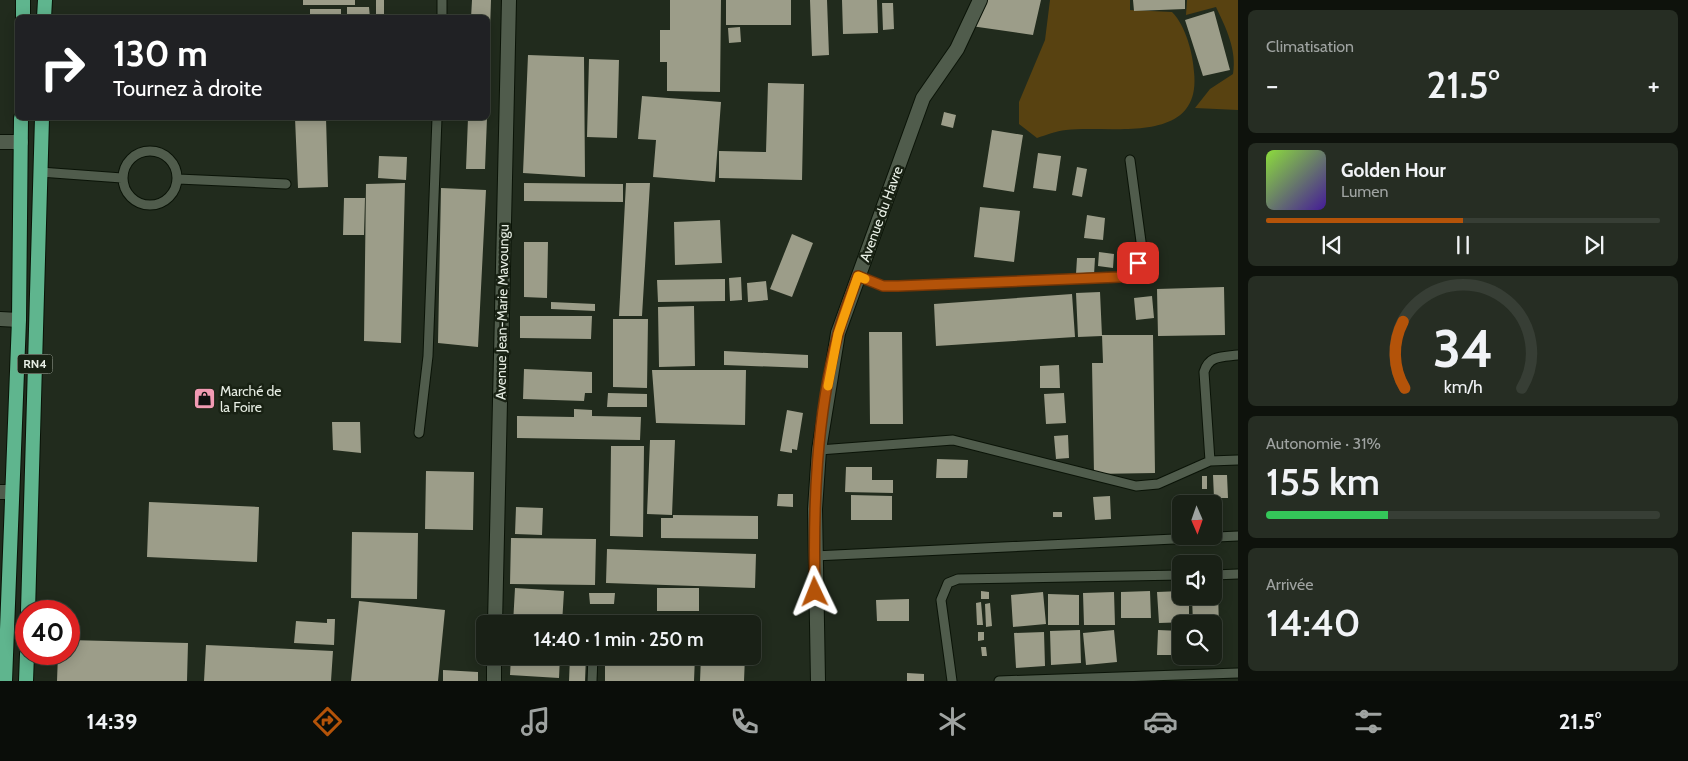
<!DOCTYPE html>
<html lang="fr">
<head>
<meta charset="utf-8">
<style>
  :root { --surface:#192016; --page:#262d23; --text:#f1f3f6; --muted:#9fa3a1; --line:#373e35; --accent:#b45309 }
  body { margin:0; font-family:Cabin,sans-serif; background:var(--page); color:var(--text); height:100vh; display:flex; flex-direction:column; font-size:19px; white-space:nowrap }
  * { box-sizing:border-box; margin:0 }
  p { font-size:16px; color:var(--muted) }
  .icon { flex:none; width:28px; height:28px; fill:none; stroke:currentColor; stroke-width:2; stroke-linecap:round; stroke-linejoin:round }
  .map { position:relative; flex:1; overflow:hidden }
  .sheet { display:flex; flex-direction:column; gap:10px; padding:10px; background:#0e120c; width:450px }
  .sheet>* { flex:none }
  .top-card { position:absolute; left:15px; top:15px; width:475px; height:105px; border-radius:8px; box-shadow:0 2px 12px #0003,0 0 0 1px var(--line); background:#202124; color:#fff; overflow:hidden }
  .needle { width:32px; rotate:178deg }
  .controls { position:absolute; left:1172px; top:495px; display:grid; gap:10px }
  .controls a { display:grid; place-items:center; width:50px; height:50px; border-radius:8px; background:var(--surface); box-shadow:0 2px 12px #0003,0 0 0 1px var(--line); font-size:25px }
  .speed { position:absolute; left:15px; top:600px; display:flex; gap:10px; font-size:25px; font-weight:700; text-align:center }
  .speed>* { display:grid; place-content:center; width:65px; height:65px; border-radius:50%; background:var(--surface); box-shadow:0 2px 12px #0003,0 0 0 1px var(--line); line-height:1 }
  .speed .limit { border:8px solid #d22; background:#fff; color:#111 }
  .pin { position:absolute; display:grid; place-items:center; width:42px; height:42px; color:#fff; margin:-21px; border-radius:10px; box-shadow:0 2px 8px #0006 }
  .me { position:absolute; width:55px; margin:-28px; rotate:358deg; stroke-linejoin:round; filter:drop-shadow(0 0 4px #0008) }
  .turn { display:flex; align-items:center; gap:18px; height:105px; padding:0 15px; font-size:22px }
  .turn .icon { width:65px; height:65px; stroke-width:2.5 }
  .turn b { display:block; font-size:35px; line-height:42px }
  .big { font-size:38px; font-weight:600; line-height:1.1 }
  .sheet .tile { flex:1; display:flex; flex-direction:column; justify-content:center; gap:8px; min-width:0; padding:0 18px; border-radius:8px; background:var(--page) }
  .sheet .dial { align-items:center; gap:0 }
  .dial svg { height:130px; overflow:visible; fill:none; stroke:var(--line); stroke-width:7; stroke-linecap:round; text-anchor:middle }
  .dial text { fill:var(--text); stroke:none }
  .song { display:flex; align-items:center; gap:15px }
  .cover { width:60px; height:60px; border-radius:8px; background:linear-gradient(135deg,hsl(90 70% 55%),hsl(260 70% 35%)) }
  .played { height:5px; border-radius:2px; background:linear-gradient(90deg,var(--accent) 50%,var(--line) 50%) }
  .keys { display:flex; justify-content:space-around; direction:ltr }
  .heat { display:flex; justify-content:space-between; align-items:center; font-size:28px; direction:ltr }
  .charge { height:8px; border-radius:4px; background:linear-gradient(90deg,#34c759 31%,var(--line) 0) }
  .trip { position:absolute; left:476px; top:615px; width:285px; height:50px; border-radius:8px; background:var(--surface); box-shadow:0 2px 12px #0003,0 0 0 1px var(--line); font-weight:600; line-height:50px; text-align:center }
  .menu { display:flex; height:80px; justify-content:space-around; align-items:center; background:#0a0d09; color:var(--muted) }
  .menu .icon { width:35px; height:35px }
  .menu .on { color:var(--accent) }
  .menu b { font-size:22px; color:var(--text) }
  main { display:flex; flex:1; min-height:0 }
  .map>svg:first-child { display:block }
</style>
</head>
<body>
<main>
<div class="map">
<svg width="1238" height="681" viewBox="0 0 1238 681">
  <rect width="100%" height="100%" fill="#212b1d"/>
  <path fill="#584211" d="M 1050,0 L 1130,0 L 1130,10 L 1172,12 C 1186,26 1193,54 1194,72 C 1202,146 1112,125 1066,130 C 1056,131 1046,135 1037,138 L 1019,124 L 1019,102 L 1045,40 Z
    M 1187,0 L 1238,0 L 1238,110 L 1195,108 L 1210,89 L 1233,74 C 1237,50 1226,28 1216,7 L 1186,15 Z"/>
  <path fill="#9c9d89" d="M 303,0 L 355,0 L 355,5 L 303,5 Z
    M 376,0 L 384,0 L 384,18 L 376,18 Z
    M 472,0 L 491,0 L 489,60 L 488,18 L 471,18 Z
    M 670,0 L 721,0 L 720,92 L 667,91 L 667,62 L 660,62 L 660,30 L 670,30 Z
    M 726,0 L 791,0 L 791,25 L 726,25 Z
    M 810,0 L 827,0 L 829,55 L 812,56 Z
    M 842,0 L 877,0 L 878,33 L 843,34 Z
    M 987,0 L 1041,0 L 1033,35 L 971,26 Z
    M 1133,0 L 1185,0 L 1185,9 L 1134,11 Z
    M 882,3 L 893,3 L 894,29 L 883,30 Z
    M 347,7 L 369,7 L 370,18 L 347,18 Z
    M 310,9 L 341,9 L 341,18 L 310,18 Z
    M 1214,11 L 1230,70 L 1203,76 L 1185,20 Z
    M 740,27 L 741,42 L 729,43 L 728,28 Z
    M 528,55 L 584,57 L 585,177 L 523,173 Z
    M 589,59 L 619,60 L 617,138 L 587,137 Z
    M 768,83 L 804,84 L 802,180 L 719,178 L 719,151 L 766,152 Z
    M 642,96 L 721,102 L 715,182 L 653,177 L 656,140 L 638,139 Z
    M 944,112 L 956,115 L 953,128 L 941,125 Z
    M 295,118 L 326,118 L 328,187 L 298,188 Z
    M 468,118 L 487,118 L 485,169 L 466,169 Z
    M 992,130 L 1023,135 L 1014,192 L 983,187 Z
    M 1038,153 L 1061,156 L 1056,191 L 1033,188 Z
    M 379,156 L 407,157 L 406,180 L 378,178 Z
    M 1077,167 L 1087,169 L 1082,197 L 1072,195 Z
    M 405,183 L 401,343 L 364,341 L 366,184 Z
    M 524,183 L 623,184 L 623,202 L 524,201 Z
    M 626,183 L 650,183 L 642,316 L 619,316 Z
    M 441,188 L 486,190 L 478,347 L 438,343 Z
    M 344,198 L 365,198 L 364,235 L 343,235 Z
    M 980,207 L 1020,211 L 1014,262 L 974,257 Z
    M 1087,215 L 1105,218 L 1103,240 L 1084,238 Z
    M 720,220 L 722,263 L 675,265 L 674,222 Z
    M 792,234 L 813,243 L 792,297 L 770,289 Z
    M 524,242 L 548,242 L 547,298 L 524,297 Z
    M 1099,252 L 1114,254 L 1113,268 L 1098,266 Z
    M 1077,258 L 1095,258 L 1094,275 L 1076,274 Z
    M 741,277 L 742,300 L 730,301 L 729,278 Z
    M 725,279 L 725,301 L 658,302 L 657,280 Z
    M 766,281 L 768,300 L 748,302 L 747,283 Z
    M 1224,287 L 1225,335 L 1158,336 L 1157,289 Z
    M 1100,292 L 1102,336 L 1078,337 L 1076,293 Z
    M 1072,294 L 1075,337 L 936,346 L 934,304 Z
    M 1152,296 L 1154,318 L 1136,320 L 1134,298 Z
    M 551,302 L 595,304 L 595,311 L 551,309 Z
    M 694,306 L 695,366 L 659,367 L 658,307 Z
    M 520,316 L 592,316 L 591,339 L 520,338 Z
    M 613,319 L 648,319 L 647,388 L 613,387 Z
    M 869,332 L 902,332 L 903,424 L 870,424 Z
    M 1102,335 L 1153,335 L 1155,473 L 1094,474 L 1092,363 L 1103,363 Z
    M 724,351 L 808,355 L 808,368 L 724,365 Z
    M 1059,365 L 1060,388 L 1040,388 L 1040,366 Z
    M 524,369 L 592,372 L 592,393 L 585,393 L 584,401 L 523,399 Z
    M 652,370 L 746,370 L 745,425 L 656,423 Z
    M 608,393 L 647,394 L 647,407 L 607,407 Z
    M 1064,393 L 1066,423 L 1046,424 L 1044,394 Z
    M 574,409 L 592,410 L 592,416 L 641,417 L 640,440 L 517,438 L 517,416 L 574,417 Z
    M 787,410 L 803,413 L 797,450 L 792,449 L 792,453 L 780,451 Z
    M 332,422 L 360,422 L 361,453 L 333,450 Z
    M 1068,435 L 1069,458 L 1056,459 L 1054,436 Z
    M 650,440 L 675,440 L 672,515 L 647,514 Z
    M 611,446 L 644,446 L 643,537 L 610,536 Z
    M 937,459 L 968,460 L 967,478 L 936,478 Z
    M 846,467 L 872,467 L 872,480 L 893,480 L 893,493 L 845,492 Z
    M 426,471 L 474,472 L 473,530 L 425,529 Z
    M 1213,475 L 1227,475 L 1228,498 L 1214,498 Z
    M 1202,476 L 1207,476 L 1207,489 L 1202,489 Z
    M 778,494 L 793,494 L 793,507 L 777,506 Z
    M 851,495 L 892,496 L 892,520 L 851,520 Z
    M 1110,496 L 1111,519 L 1095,520 L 1093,497 Z
    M 1217,499 L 1219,517 L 1214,517 L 1214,504 L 1202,504 L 1202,501 Z
    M 149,502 L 259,507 L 257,562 L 147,557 Z
    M 516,507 L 543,508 L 542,535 L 515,534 Z
    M 1053,512 L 1062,512 L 1062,517 L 1053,517 Z
    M 673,515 L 758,516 L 758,539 L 661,538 L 661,518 L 673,518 Z
    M 352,532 L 418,533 L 417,599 L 351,598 Z
    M 511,538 L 596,539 L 595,585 L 510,584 Z
    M 607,549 L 756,554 L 755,588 L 606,583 Z
    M 515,588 L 564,591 L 562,624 L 513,624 Z
    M 657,588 L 699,588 L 699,611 L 657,611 Z
    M 1214,590 L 1218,590 L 1219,629 L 1214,629 L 1214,624 L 1193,624 L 1192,596 L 1214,596 Z
    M 981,591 L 989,592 L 989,599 L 981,599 Z
    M 1150,591 L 1151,618 L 1121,618 L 1121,592 Z
    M 1181,591 L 1181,596 L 1189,596 L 1189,622 L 1159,623 L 1157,592 Z
    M 1043,592 L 1046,624 L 1013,627 L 1011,595 Z
    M 1114,592 L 1115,625 L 1084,625 L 1083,593 Z
    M 589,593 L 615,593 L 614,604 L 590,604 Z
    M 1048,594 L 1079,595 L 1079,625 L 1048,625 Z
    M 909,599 L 909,621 L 877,621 L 876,600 Z
    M 359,601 L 445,610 L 438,681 L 351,681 Z
    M 981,602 L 983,625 L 977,625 L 976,603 Z
    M 990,603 L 992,626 L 986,627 L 985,604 Z
    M 571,614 L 587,615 L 587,624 L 571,624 Z
    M 327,619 L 335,619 L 334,645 L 294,643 L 296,621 L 327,623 Z
    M 1080,630 L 1081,663 L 1051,665 L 1050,631 Z
    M 1114,630 L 1117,662 L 1086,665 L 1083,633 Z
    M 1158,630 L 1181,631 L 1181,655 L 1157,655 Z
    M 978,632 L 984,632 L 984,640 L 978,641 Z
    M 1044,632 L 1045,666 L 1016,668 L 1014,633 Z
    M 69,640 L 188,643 L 187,681 L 57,681 L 58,654 L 69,654 Z
    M 206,645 L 333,651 L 331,681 L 204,681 Z
    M 981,647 L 986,647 L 987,656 L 982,656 Z
    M 511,656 L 560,656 L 559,678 L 510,675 Z
    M 570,656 L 586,656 L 585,681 L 569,681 Z
    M 605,656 L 695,656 L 694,681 L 605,681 Z
    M 701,656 L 745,656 L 744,681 L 700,681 Z
    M 443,670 L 478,672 L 478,681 L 443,681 Z
    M 907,673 L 924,674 L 924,681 L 907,681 Z"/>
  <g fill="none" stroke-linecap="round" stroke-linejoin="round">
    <defs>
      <path id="service" d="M 442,18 L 442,0
        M123 178a27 27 0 1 1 54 0a27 27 0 1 1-54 0Z
        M 40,172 L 122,178
        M 178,179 L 286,184
        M 858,276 L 883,286 L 898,286 L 1120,277 C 1134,271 1138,263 1142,249 L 1130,160
        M 419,433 L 428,356 L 437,118
        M 819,450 L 953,440 L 1136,486 L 1158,484 L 1210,461 L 1238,460
        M 1210,461 L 1204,372 C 1209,355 1222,357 1238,355
        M 814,556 L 1238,536
        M 1214,575 L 1238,574
        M 594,624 L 594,620
        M 592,681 L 593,656
        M 952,681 L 941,600 L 948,583 L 958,579 L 1181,575
        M 999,681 L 1238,673"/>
      <path id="minor" d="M 0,142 L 21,142
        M 0,319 L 19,320
        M 0,492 L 12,492
        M 495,624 L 509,0
        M 494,681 L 494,656"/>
      <path id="tertiary" d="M 818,681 L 815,509 L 819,450 L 838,333 L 923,98 L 957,49 L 980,0"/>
      <path id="trunk" d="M 23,18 L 23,0
        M 44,18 L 45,0
        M 28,611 L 42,118
        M 5,681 L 19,320 L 21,118
        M 26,681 L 27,654"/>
    </defs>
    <use href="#service" stroke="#0a1307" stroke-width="11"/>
    <use href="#minor" stroke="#0a1307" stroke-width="16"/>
    <use href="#tertiary" stroke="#0a1307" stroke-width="16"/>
    <use href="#trunk" stroke="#0a1307" stroke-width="16"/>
    <use href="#service" stroke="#505c4c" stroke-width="9"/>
    <use href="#minor" stroke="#505c4c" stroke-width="14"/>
    <use href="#tertiary" stroke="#505c4c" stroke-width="14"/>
    <use href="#trunk" stroke="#5fb58e" stroke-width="14"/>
  </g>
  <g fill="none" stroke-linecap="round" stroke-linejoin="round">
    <defs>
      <path id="route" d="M 815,592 C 813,506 816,418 838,334 C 843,315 851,295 858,276 L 883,286 L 898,286 L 1120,277 L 1130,272 L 1138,263"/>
    </defs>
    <use href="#route" stroke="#753606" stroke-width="12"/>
    <use href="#route" stroke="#b45309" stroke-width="9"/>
    <path stroke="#f59e0b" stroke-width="9" d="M 828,386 L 838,334 L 858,276 L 865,279"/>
  </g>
  <defs>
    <symbol id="shop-square" viewBox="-11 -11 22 22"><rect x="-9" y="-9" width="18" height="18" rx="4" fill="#f19ab3" stroke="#182113"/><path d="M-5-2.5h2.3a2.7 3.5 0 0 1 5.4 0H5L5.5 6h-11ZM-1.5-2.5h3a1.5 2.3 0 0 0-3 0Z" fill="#111"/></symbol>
  </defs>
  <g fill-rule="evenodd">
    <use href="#shop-square" x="192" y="386" width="25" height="25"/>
  </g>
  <g text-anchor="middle" stroke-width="5" stroke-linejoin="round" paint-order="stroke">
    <rect fill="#182113" stroke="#a9b0a5" stroke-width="1" x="17.5" y="354.5" width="35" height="19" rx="4"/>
    <g font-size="12" font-weight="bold" fill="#e7eee4">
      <text x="35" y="368">RN4</text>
    </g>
    <g font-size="14" fill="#e7eee4" stroke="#182113">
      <text transform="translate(881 214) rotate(-70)" y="5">Avenue du Havre</text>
      <text transform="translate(502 312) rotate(-89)" y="5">Avenue Jean-Marie Mavoungu</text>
    </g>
    <g font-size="14" fill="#e7eee4" stroke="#182113" text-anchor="start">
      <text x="220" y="396">Marché de<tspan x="220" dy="16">la Foire</tspan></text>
    </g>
  </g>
</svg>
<div class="controls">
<a><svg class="needle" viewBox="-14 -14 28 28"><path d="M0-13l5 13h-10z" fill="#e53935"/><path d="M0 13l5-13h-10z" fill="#9fa3a1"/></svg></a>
<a><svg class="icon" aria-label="sound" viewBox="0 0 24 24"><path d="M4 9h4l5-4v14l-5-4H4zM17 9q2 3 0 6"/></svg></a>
<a><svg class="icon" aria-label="search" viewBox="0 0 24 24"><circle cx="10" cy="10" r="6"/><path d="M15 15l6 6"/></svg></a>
</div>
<div class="speed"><div class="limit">40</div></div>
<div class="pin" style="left:1138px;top:263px;background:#d93025"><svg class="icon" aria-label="arrive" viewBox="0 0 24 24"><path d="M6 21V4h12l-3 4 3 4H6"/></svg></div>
<svg class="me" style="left:815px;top:592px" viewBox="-20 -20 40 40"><path d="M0-17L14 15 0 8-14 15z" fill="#b45309" stroke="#fff" stroke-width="4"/></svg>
<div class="trip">14:40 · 1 min · 250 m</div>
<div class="top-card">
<div class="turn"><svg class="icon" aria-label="right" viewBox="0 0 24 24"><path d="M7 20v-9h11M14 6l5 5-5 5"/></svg><div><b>130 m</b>Tournez à droite</div></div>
</div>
</div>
<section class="sheet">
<div class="tile"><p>Climatisation</p>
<div class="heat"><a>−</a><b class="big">21.5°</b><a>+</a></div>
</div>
<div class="tile">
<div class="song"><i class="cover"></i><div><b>Golden Hour</b><p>Lumen</p></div></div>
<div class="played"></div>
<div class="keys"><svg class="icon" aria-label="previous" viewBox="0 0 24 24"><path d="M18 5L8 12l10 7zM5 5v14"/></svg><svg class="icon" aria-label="pause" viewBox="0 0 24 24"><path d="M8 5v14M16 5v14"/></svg><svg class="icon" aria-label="next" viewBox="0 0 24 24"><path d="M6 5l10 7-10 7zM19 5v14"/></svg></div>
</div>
<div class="tile dial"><svg viewBox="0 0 100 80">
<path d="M14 69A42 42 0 1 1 86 69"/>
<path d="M14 69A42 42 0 0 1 13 28" stroke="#b45309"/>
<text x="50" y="56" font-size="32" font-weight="700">34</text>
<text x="50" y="72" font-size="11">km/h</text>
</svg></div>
<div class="tile"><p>Autonomie · 31%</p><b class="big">155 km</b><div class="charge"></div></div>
<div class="tile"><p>Arrivée</p><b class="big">14:40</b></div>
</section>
</main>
<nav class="menu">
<b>14:39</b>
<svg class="icon on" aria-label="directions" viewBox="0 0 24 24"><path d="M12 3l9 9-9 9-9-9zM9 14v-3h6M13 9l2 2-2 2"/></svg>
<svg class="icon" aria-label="music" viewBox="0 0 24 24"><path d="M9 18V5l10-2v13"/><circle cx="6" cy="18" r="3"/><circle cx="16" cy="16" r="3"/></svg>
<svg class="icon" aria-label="phone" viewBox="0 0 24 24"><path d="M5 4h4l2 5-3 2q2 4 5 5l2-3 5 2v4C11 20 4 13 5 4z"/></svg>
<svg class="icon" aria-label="climate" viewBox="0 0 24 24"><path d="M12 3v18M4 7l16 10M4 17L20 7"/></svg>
<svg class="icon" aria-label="car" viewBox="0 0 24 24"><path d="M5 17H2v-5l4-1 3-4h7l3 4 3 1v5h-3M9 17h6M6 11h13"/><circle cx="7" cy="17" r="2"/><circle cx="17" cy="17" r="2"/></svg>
<svg class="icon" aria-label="filters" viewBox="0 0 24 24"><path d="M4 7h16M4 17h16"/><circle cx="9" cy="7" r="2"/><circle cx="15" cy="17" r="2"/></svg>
<b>21.5°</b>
</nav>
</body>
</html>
